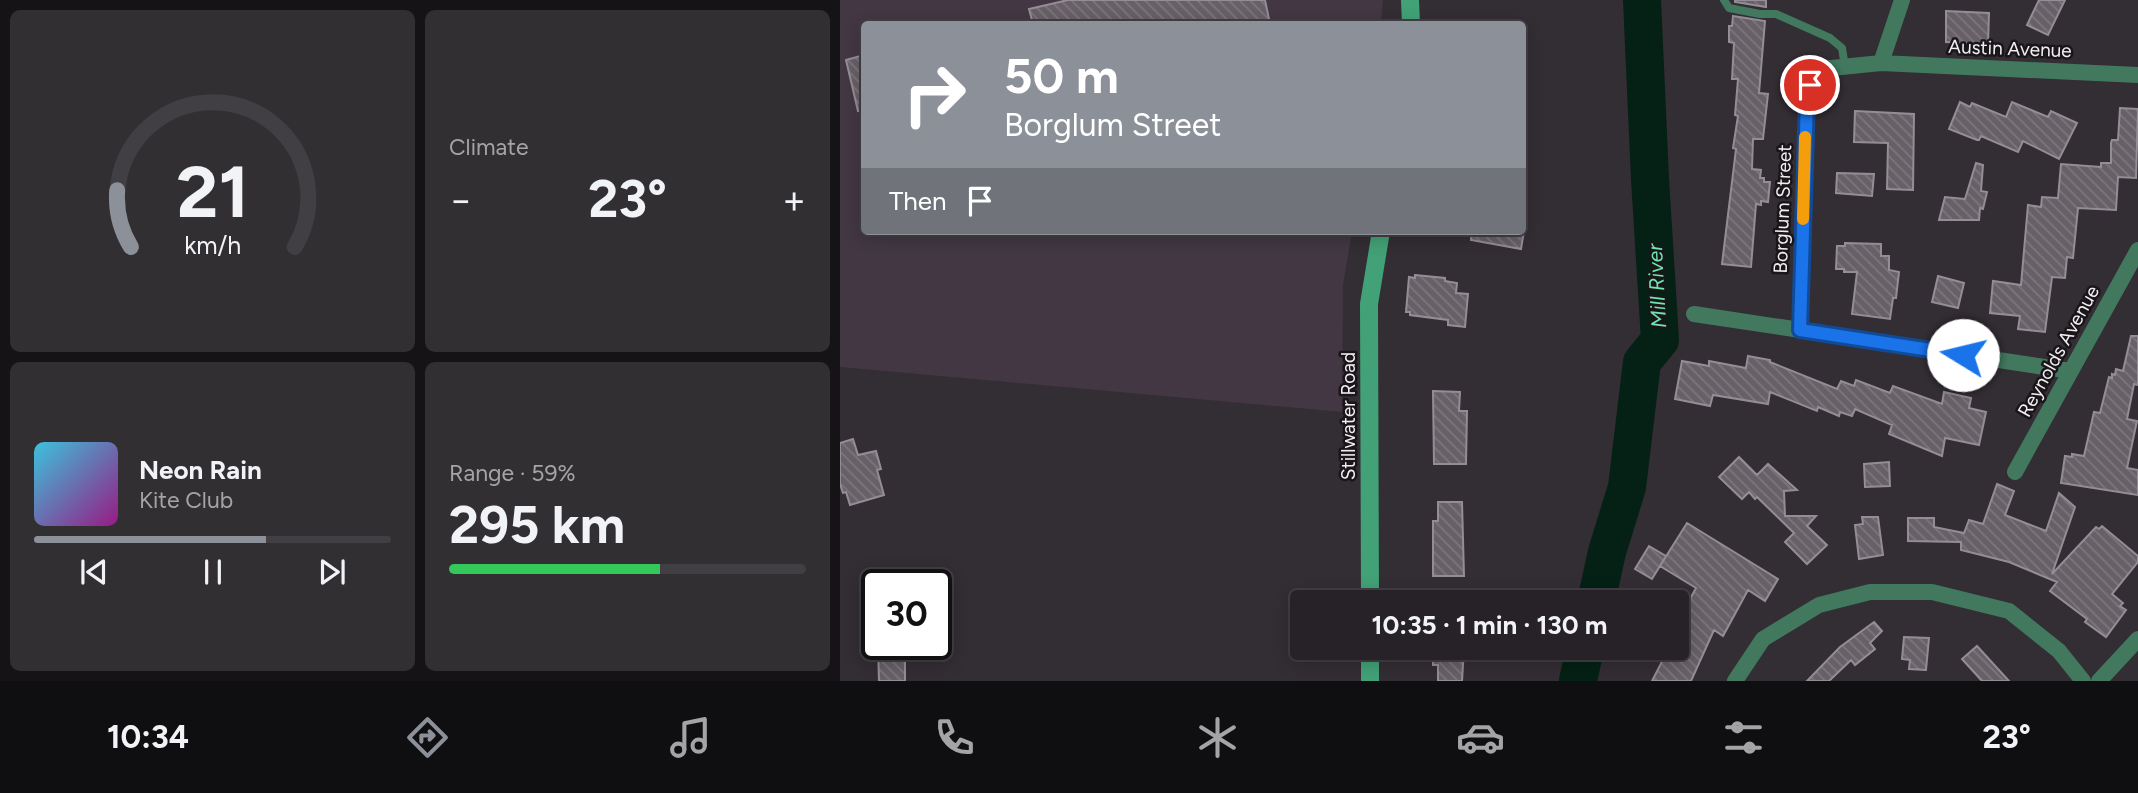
<!DOCTYPE html>
<html lang="en">
<head>
<meta charset="utf-8">
<style>
  :root { --surface:#262227; --page:#322f33; --text:#f1f3f6; --muted:#a4a4a7; --line:#423f44; --accent:#8c9099 }
  body { margin:0; font-family:Figtree,sans-serif; background:var(--page); color:var(--text); height:100vh; display:flex; flex-direction:column; font-size:26px; white-space:nowrap }
  * { box-sizing:border-box; margin:0 }
  p { font-size:23px; color:var(--muted) }
  .icon { flex:none; width:38px; height:38px; fill:none; stroke:currentColor; stroke-width:2; stroke-linecap:round; stroke-linejoin:round }
  .map { position:relative; flex:1; overflow:hidden }
  .sheet { display:flex; flex-direction:column; gap:10px; padding:10px; background:#151315; width:840px }
  .sheet>* { flex:none }
  .hud { position:absolute; left:21px; top:21px; width:665px; height:214px; border-radius:7px; box-shadow:0 4px 18px #0003,0 0 0 2px var(--line); background:#8c9099; color:#fff; overflow:hidden }
  .speed { position:absolute; left:21px; top:569px; display:flex; gap:14px; font-size:35px; font-weight:700; text-align:center }
  .speed>* { display:grid; place-content:center; width:91px; height:91px; border-radius:50%; background:var(--surface); box-shadow:0 4px 18px #0003,0 0 0 2px var(--line); line-height:1 }
  .speed .limit { border:4px solid #111; border-radius:10px; background:#fff; color:#111 }
  .pin { position:absolute; display:grid; place-items:center; width:60px; height:60px; color:#fff; margin:-30px; border:4px solid #fff; border-radius:50%; box-shadow:0 2px 7px #0007 }
  .me { position:absolute; width:77px; margin:-38px; rotate:279deg; stroke-linejoin:round; filter:drop-shadow(0 0 5px #0008) }
  .turn { display:flex; align-items:center; gap:24px; height:147px; padding:0 28px; font-size:32px }
  .turn .icon { width:91px; height:91px; stroke-width:2.5 }
  .turn b { display:block; font-size:49px; line-height:60px }
  .then { display:flex; align-items:center; height:66px; padding:0 28px; background:#0003; gap:14px; font-size:26px }
  .big { font-size:52px; font-weight:700; line-height:1.1 }
  .sheet .tile { flex:1; display:flex; flex-direction:column; justify-content:center; gap:10px; min-width:0; padding:0 24px; border-radius:10px; background:var(--page) }
  .sheet .dial { align-items:center; gap:0 }
  .dial svg { height:182px; overflow:visible; fill:none; stroke:var(--line); stroke-width:7; stroke-linecap:round; text-anchor:middle }
  .dial text { fill:var(--text); stroke:none }
  .song { display:flex; align-items:center; gap:21px }
  .cover { width:84px; height:84px; border-radius:10px; background:linear-gradient(135deg,hsl(190 70% 55%),hsl(310 70% 35%)) }
  .played { height:7px; border-radius:4px; background:linear-gradient(90deg,var(--accent) 65%,var(--line) 65%) }
  .keys { display:flex; justify-content:space-around; direction:ltr }
  .heat { display:flex; justify-content:space-between; align-items:center; font-size:38px; direction:ltr }
  .charge { height:10px; border-radius:5px; background:linear-gradient(90deg,#34c759 59%,var(--line) 0) }
  .sheet .tiles { flex:1; display:grid; gap:10px; grid-template-columns:repeat(2,1fr) }
  .trip { position:absolute; left:450px; top:590px; width:399px; height:70px; border-radius:7px; background:var(--surface); box-shadow:0 4px 18px #0003,0 0 0 2px var(--line); font-weight:700; line-height:70px; text-align:center }
  .tabs { display:flex; height:112px; justify-content:space-around; align-items:center; background:#0f0e10; color:var(--muted) }
  .tabs .icon { width:49px; height:49px }
  .tabs .on { color:var(--accent) }
  .tabs b { font-size:32px; color:var(--text) }
  main { display:flex; flex:1; min-height:0 }
  .map>svg:first-child { display:block }
</style>
</head>
<body>
<main>
<section class="sheet">
<div class="tiles">
<div class="tile dial"><svg viewBox="0 0 100 80">
<path d="M14 69A42 42 0 1 1 86 69"/>
<path d="M14 69A42 42 0 0 1 8 44" stroke="#8c9099"/>
<text x="50" y="56" font-size="32" font-weight="700">21</text>
<text x="50" y="72" font-size="11">km/h</text>
</svg></div>
<div class="tile"><p>Climate</p>
<div class="heat"><a>−</a><b class="big">23°</b><a>+</a></div>
</div>
<div class="tile">
<div class="song"><i class="cover"></i><div><b>Neon Rain</b><p>Kite Club</p></div></div>
<div class="played"></div>
<div class="keys"><svg class="icon" aria-label="previous" viewBox="0 0 24 24"><path d="M18 5L8 12l10 7zM5 5v14"/></svg><svg class="icon" aria-label="pause" viewBox="0 0 24 24"><path d="M8 5v14M16 5v14"/></svg><svg class="icon" aria-label="next" viewBox="0 0 24 24"><path d="M6 5l10 7-10 7zM19 5v14"/></svg></div>
</div>
<div class="tile"><p>Range · 59%</p><b class="big">295 km</b><div class="charge"></div></div>
</div>
</section>
<div class="map">
<svg width="1298" height="681" viewBox="0 0 1298 681">
  <defs>
    <pattern id="building-back-hatch" width="6" height="6" patternUnits="userSpaceOnUse" patternTransform="scale(1.75)"><rect width="6" height="6" fill="#676067"/><path d="M-1 5l2 2M0 0l6 6M5-1l2 2" fill="none" stroke="#7d777d"/></pattern>
  </defs>
  <rect width="100%" height="100%" fill="#332d34"/>
  <path fill="#423742" d="M 0,0 L 543,0 L 541,24 L 24,24 L 24,231 L 512,231 L 503,285 L 502,412 L 0,367 Z"/>
  <g fill="none" stroke-linecap="round" stroke-linejoin="round">
    <path stroke="#052014" stroke-width="38" d="M 756,602 L 767,552 L 787,487 L 802,362 L 820,340 L 810,179 L 802,0
      M 738,681 L 745,648"/>
  </g>
  <path fill="url(#building-back-hatch)" stroke="#958d96" stroke-width="2" d="M 228,0 L 425,0 L 430,24 L 193,24 L 189,9 Z
    M 895,0 L 926,0 L 926,7 L 895,2 Z
    M 1199,0 L 1225,0 L 1208,35 L 1187,25 Z
    M 1106,11 L 1149,13 L 1148,44 L 1106,42 Z
    M 893,16 L 925,21 L 919,93 L 928,94 L 923,139 L 913,139 L 912,169 L 921,170 L 920,178 L 924,178 L 924,182 L 930,182 L 928,202 L 921,201 L 921,205 L 916,204 L 911,267 L 882,264 L 896,149 L 893,148 L 898,116 L 895,115 L 898,79 L 892,79 L 894,43 L 889,42 L 889,26 L 892,26 Z
    M 24,55 L 24,110 L 18,111 L 6,60 Z
    M 1120,102 L 1130,107 L 1132,103 L 1166,117 L 1172,102 L 1208,117 L 1211,111 L 1237,123 L 1219,159 L 1183,141 L 1178,152 L 1141,136 L 1139,140 L 1137,140 L 1109,129 Z
    M 1280,108 L 1298,109 L 1296,178 L 1278,177 L 1276,210 L 1238,208 L 1233,258 L 1227,257 L 1225,278 L 1212,277 L 1205,332 L 1178,329 L 1180,316 L 1150,313 L 1153,281 L 1181,285 L 1188,205 L 1201,207 L 1202,197 L 1218,198 L 1221,164 L 1261,167 L 1261,163 L 1271,163 L 1271,143 L 1272,140 L 1278,140 Z
    M 1015,111 L 1074,114 L 1073,190 L 1047,189 L 1048,143 L 1014,142 Z
    M 1136,163 L 1143,165 L 1141,191 L 1147,192 L 1143,209 L 1140,208 L 1139,220 L 1099,220 L 1105,197 L 1125,199 Z
    M 997,173 L 1034,174 L 1032,196 L 996,193 Z
    M 632,231 L 684,231 L 681,249 L 631,240 Z
    M 1005,243 L 1041,244 L 1041,256 L 1049,256 L 1049,270 L 1059,272 L 1056,298 L 1053,298 L 1050,319 L 1012,314 L 1017,272 L 1004,272 L 1004,269 L 996,269 L 997,246 L 1005,246 Z
    M 575,275 L 605,278 L 605,281 L 617,283 L 616,293 L 628,294 L 625,327 L 608,325 L 608,320 L 570,315 L 570,312 L 566,312 L 569,277 L 575,278 Z
    M 1098,276 L 1124,283 L 1118,308 L 1092,302 Z
    M 1291,336 L 1298,336 L 1298,385 L 1294,384 L 1287,419 L 1297,421 L 1287,468 L 1298,470 L 1298,495 L 1221,483 L 1225,456 L 1232,457 L 1232,454 L 1244,456 L 1254,412 L 1260,413 L 1269,377 L 1272,378 L 1272,374 L 1275,375 L 1276,369 L 1283,371 Z
    M 908,356 L 930,360 L 930,362 L 997,389 L 1001,381 L 1014,386 L 1016,380 L 1050,393 L 1053,386 L 1102,404 L 1104,392 L 1131,398 L 1129,408 L 1146,412 L 1139,445 L 1105,438 L 1102,456 L 1049,434 L 1052,425 L 1015,409 L 1012,416 L 1000,412 L 999,416 L 978,407 L 977,411 L 930,392 L 928,404 L 873,395 L 870,406 L 835,399 L 842,361 L 869,366 L 869,361 L 906,368 Z
    M 593,391 L 620,392 L 619,411 L 627,411 L 626,464 L 594,464 Z
    M 13,439 L 18,455 L 36,451 L 41,469 L 37,470 L 44,495 L 10,505 L 6,492 L 3,493 L 0,484 L 0,443 Z
    M 899,457 L 917,475 L 928,464 L 957,490 L 944,491 L 945,516 L 976,516 L 967,526 L 987,545 L 967,564 L 945,542 L 954,533 L 917,497 L 915,499 L 909,492 L 902,499 L 879,477 Z
    M 1049,462 L 1050,486 L 1025,487 L 1024,464 Z
    M 1157,484 L 1174,491 L 1165,515 L 1206,531 L 1219,493 L 1235,507 L 1212,574 L 1256,527 L 1259,529 L 1262,526 L 1298,556 L 1298,562 L 1272,594 L 1283,603 L 1280,606 L 1286,610 L 1266,637 L 1245,622 L 1247,619 L 1210,591 L 1217,582 L 1169,562 L 1121,550 L 1121,542 L 1068,541 L 1068,518 L 1094,518 L 1094,527 L 1124,533 L 1129,520 L 1143,524 Z
    M 598,502 L 622,502 L 624,576 L 593,576 L 593,521 L 598,521 Z
    M 1022,517 L 1038,517 L 1043,555 L 1019,559 L 1015,525 L 1023,524 Z
    M 847,523 L 938,579 L 925,601 L 908,590 L 883,636 L 874,630 L 851,681 L 812,681 L 829,648 L 836,648 L 836,625 L 856,588 L 820,566 Z
    M 809,546 L 826,556 L 812,579 L 795,569 Z
    M 1034,622 L 1042,631 L 1030,643 L 1035,649 L 1015,665 L 1011,660 L 989,681 L 967,681 L 1000,647 Z
    M 1064,637 L 1089,638 L 1086,670 L 1069,669 L 1070,660 L 1062,659 Z
    M 38,646 L 65,646 L 65,681 L 39,681 Z
    M 1137,646 L 1169,681 L 1142,681 L 1122,659 Z
    M 593,648 L 624,648 L 622,681 L 598,681 L 598,665 L 593,665 Z"/>
  <g fill="none" stroke-linecap="round" stroke-linejoin="round">
    <path stroke="#41785e" stroke-width="8" d="M 884,0 L 889,8 L 920,14 L 936,14 L 990,38 L 1002,48 L 1005,67"/>
    <path stroke="#41785e" stroke-width="16" d="M 1041,63 L 1062,0
      M 854,314 L 1231,371
      M 960,330 L 967,98 L 974,76 L 982,69 L 1041,63 L 1298,75
      M 1175,472 L 1298,250
      M 895,681 L 923,639 L 979,605 L 1030,592 L 1092,592 L 1169,611 L 1219,651 L 1243,681
      M 1259,681 L 1298,639"/>
    <path stroke="#42a177" stroke-width="18" d="M 570,0 L 571,24
      M 530,602 L 529,304 L 541,231
      M 530,681 L 530,648"/>
  </g>
  <g fill="none" stroke-linecap="round" stroke-linejoin="round">
    <defs>
      <path id="route" d="M 970,85 L 967,99 L 960,330 L 1123,355"/>
    </defs>
    <use href="#route" stroke="#114b97" stroke-width="18"/>
    <use href="#route" stroke="#1a73e8" stroke-width="12"/>
    <path stroke="#f59e0b" stroke-width="12" d="M 963,219 L 965,137"/>
  </g>
  <g text-anchor="middle" stroke-width="5" stroke-linejoin="round" paint-order="stroke">
    <g font-size="19" fill="#f2eef2" stroke="#19161a">
      <text transform="translate(1170 48) rotate(2)" y="7">Austin Avenue</text>
      <text transform="translate(942 209) rotate(-88)" y="7">Borglum Street</text>
      <text transform="translate(1218 351) rotate(-61)" y="7">Reynolds Avenue</text>
      <text transform="translate(508 416) rotate(-90)" y="7">Stillwater Road</text>
    </g>
    <g font-size="21" font-style="italic" fill="#6fe5af" stroke="#19161a">
      <text transform="translate(817 286) rotate(-93)" y="7">Mill River</text>
    </g>
  </g>
</svg>
<div class="speed"><div class="limit">30</div></div>
<div class="pin" style="left:970px;top:85px;background:#d93025"><svg class="icon" aria-label="arrive" viewBox="0 0 24 24"><path d="M6 21V4h12l-3 4 3 4H6"/></svg></div>
<svg class="me" style="left:1123px;top:355px" viewBox="-20 -20 40 40"><circle r="19" fill="#fff"/><path d="M0-13L10 11 0 6-10 11z" fill="#1a73e8"/></svg>
<div class="trip">10:35 · 1 min · 130 m</div>
<div class="hud">
<div class="turn"><svg class="icon" aria-label="right" viewBox="0 0 24 24"><path d="M7 20v-9h11M14 6l5 5-5 5"/></svg><div><b>50 m</b>Borglum Street</div></div>
<div class="then">Then<svg class="icon" aria-label="arrive" viewBox="0 0 24 24"><path d="M6 21V4h12l-3 4 3 4H6"/></svg></div>
</div>
</div>
</main>
<nav class="tabs">
<b>10:34</b>
<svg class="icon on" aria-label="directions" viewBox="0 0 24 24"><path d="M12 3l9 9-9 9-9-9zM9 14v-3h6M13 9l2 2-2 2"/></svg>
<svg class="icon" aria-label="music" viewBox="0 0 24 24"><path d="M9 18V5l10-2v13"/><circle cx="6" cy="18" r="3"/><circle cx="16" cy="16" r="3"/></svg>
<svg class="icon" aria-label="phone" viewBox="0 0 24 24"><path d="M5 4h4l2 5-3 2q2 4 5 5l2-3 5 2v4C11 20 4 13 5 4z"/></svg>
<svg class="icon" aria-label="climate" viewBox="0 0 24 24"><path d="M12 3v18M4 7l16 10M4 17L20 7"/></svg>
<svg class="icon" aria-label="car" viewBox="0 0 24 24"><path d="M5 17H2v-5l4-1 3-4h7l3 4 3 1v5h-3M9 17h6M6 11h13"/><circle cx="7" cy="17" r="2"/><circle cx="17" cy="17" r="2"/></svg>
<svg class="icon" aria-label="filters" viewBox="0 0 24 24"><path d="M4 7h16M4 17h16"/><circle cx="9" cy="7" r="2"/><circle cx="15" cy="17" r="2"/></svg>
<b>23°</b>
</nav>
</body>
</html>
